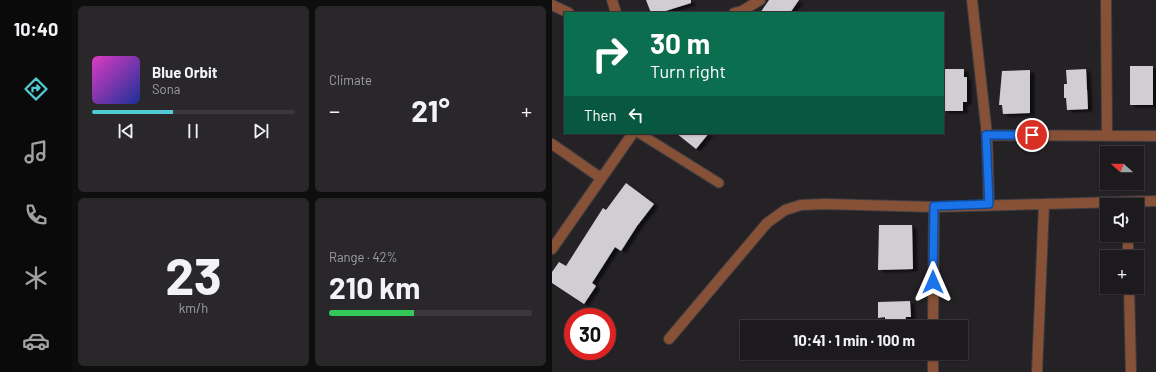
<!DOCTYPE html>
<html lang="en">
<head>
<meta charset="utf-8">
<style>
  :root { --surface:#1c1a1c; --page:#292729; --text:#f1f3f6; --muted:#a0a1a3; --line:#3a383b; --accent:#51ccd5 }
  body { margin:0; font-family:Barlow,sans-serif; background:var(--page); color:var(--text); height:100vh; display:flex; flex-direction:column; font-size:15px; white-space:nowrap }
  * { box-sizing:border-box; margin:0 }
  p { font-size:13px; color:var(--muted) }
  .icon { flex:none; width:22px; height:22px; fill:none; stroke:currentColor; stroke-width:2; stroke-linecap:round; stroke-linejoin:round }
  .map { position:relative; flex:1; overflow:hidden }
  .details { display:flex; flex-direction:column; gap:6px; padding:6px; background:#0f0e0f; width:480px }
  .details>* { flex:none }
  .top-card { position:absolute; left:12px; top:12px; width:380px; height:122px; border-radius:0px; box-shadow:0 1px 3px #0004,0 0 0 1px var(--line); background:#0b6e4f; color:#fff; overflow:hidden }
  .needle { width:26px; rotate:291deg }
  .controls { position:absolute; left:548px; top:146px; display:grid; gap:8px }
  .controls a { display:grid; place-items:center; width:44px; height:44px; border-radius:0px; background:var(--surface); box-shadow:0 1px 3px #0004,0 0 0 1px var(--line); font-size:20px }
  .speed { position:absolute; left:12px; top:308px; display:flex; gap:8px; font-size:20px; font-weight:700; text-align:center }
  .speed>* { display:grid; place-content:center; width:52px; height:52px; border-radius:50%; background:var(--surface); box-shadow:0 1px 3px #0004,0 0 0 1px var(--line); line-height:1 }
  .speed .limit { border:6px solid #d22; background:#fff; color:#111 }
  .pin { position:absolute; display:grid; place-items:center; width:34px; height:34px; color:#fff; margin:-17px; border:2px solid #fff; border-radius:50%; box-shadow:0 1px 4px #0007 }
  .me { position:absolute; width:44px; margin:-22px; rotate:0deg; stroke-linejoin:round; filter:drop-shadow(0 0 3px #0008) }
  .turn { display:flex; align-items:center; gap:14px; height:84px; padding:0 20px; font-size:18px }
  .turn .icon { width:52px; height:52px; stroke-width:2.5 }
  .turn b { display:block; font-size:28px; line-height:34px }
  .then { display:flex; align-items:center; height:38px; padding:0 20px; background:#0003; gap:8px; font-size:15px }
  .big { font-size:30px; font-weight:700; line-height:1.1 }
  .details .card { flex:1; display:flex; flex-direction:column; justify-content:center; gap:6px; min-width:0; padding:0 14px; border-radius:6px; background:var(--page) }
  .details .dial { align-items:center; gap:0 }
  .dial b { font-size:52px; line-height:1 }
  .song { display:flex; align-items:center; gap:12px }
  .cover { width:48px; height:48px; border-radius:6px; background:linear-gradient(135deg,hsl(310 70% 55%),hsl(230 70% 35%)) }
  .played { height:4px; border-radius:2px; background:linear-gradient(90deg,var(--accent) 40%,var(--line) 40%) }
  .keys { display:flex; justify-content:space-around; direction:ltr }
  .heat { display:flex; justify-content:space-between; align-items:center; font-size:22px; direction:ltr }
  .charge { height:6px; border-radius:3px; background:linear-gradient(90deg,#34c759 42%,var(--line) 0) }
  .details .tiles { flex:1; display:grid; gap:6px; grid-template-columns:repeat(2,1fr) }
  .trip { position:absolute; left:188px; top:320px; width:228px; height:40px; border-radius:0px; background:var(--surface); box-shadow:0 1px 3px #0004,0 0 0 1px var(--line); font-weight:700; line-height:40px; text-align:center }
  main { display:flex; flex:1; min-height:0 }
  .tab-bar { display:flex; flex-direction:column; width:72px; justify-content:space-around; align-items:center; background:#0b0a0b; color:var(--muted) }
  .tab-bar .icon { width:28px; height:28px }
  .tab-bar .active { color:var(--accent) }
  .tab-bar b { font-size:18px; color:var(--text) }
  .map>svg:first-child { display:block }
</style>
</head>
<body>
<main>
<nav class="tab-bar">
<b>10:40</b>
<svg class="icon active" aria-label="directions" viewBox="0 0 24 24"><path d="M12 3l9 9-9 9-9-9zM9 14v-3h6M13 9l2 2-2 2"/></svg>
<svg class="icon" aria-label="music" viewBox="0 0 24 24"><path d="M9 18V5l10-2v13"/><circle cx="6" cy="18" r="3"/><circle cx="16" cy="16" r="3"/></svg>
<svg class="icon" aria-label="phone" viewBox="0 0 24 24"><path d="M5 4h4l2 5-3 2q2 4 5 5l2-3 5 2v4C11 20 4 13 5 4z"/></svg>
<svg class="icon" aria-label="climate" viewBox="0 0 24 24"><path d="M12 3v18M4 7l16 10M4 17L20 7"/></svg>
<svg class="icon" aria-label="car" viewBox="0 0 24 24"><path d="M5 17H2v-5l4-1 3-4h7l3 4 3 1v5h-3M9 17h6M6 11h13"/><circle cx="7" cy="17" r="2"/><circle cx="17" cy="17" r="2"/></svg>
</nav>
<section class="details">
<div class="tiles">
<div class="card">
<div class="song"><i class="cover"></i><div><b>Blue Orbit</b><p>Sona</p></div></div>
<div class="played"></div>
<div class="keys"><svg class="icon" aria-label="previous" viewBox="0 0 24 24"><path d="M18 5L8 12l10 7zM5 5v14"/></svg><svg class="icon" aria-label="pause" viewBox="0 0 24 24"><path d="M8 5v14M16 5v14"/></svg><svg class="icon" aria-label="next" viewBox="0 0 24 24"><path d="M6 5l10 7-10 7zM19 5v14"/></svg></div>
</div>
<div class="card"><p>Climate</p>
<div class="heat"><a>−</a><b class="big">21°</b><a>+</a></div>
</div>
<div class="card dial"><b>23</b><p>km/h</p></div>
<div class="card"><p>Range · 42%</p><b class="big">210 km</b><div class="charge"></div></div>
</div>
</section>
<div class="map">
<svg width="604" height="372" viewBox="0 0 604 372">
  <defs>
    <filter id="shadow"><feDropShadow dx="4.5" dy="2.5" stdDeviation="1" flood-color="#0009"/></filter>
  </defs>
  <rect width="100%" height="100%" fill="#252226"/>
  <path fill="#d0cdd3" filter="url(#shadow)" d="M 94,0 L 139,0 L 139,3 L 107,13 L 99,13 Z
    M 217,0 L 247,0 L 238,13 L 208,13 Z
    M 578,66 L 601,66 L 601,105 L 578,105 Z
    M 391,69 L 412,69 L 412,77 L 415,77 L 415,102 L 411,102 L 411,111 L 391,111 Z
    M 534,69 L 536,109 L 515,110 L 514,98 L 512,98 L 512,84 L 515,84 L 514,70 Z
    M 478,70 L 478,113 L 451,114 L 450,105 L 447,105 L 450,71 Z
    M 124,133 L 157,133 L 144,149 Z
    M 74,183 L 102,204 L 85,226 L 69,251 L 63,247 L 40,283 L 44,286 L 32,304 L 0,283 L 0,272 L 7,262 L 14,266 L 51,208 L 54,210 Z
    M 327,225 L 360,225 L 361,269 L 326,270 Z
    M 358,301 L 359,317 L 354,317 L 353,321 L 333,321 L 333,317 L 326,318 L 326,302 Z"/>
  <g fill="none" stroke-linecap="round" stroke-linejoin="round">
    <defs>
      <path id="service" d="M 87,133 L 167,183"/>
      <path id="minor" d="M 60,0 L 64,13
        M 420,0 L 435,135 L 437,204
        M 554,0 L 555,136
        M 0,5 L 17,13
        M 182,13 L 190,11 L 208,0
        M 435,135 L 604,136
        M 0,144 L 49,178
        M 576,235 L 576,257
        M 0,249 L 81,133
        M 577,287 L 579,372
        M 381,327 L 382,207
        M 117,339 L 215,223 L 233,210 L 249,205 L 273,204 L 382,207 L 604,201
        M 381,372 L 381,353
        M 485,372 L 492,204"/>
    </defs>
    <use href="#service" stroke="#403d41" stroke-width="11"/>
    <use href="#minor" stroke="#403d41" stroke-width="12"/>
    <use href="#service" stroke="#875138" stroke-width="9"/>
    <use href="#minor" stroke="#875138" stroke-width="10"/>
  </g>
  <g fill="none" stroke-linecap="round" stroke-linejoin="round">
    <defs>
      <path id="route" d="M 381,282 L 382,206 L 437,204 L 434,135 L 480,135"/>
    </defs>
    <use href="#route" stroke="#114b97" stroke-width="10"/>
    <use href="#route" stroke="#1a73e8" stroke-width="7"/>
  </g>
</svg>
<div class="controls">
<a><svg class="needle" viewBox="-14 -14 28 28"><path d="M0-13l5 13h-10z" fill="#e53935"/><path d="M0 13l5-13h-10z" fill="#a0a1a3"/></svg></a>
<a><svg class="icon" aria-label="sound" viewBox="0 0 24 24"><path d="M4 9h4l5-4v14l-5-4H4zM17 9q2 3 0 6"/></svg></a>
<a>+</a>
</div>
<div class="speed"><div class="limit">30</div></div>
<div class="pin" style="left:480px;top:135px;background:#d93025"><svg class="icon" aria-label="arrive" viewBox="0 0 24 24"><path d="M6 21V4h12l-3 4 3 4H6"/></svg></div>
<svg class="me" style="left:381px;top:282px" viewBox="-20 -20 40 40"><path d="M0-17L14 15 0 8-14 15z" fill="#1a73e8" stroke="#fff" stroke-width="4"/></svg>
<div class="trip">10:41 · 1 min · 100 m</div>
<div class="top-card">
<div class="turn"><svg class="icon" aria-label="right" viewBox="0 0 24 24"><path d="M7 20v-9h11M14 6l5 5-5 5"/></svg><div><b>30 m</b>Turn right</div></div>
<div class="then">Then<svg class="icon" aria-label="left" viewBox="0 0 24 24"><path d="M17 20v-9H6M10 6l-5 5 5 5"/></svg></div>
</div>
</div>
</main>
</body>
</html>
